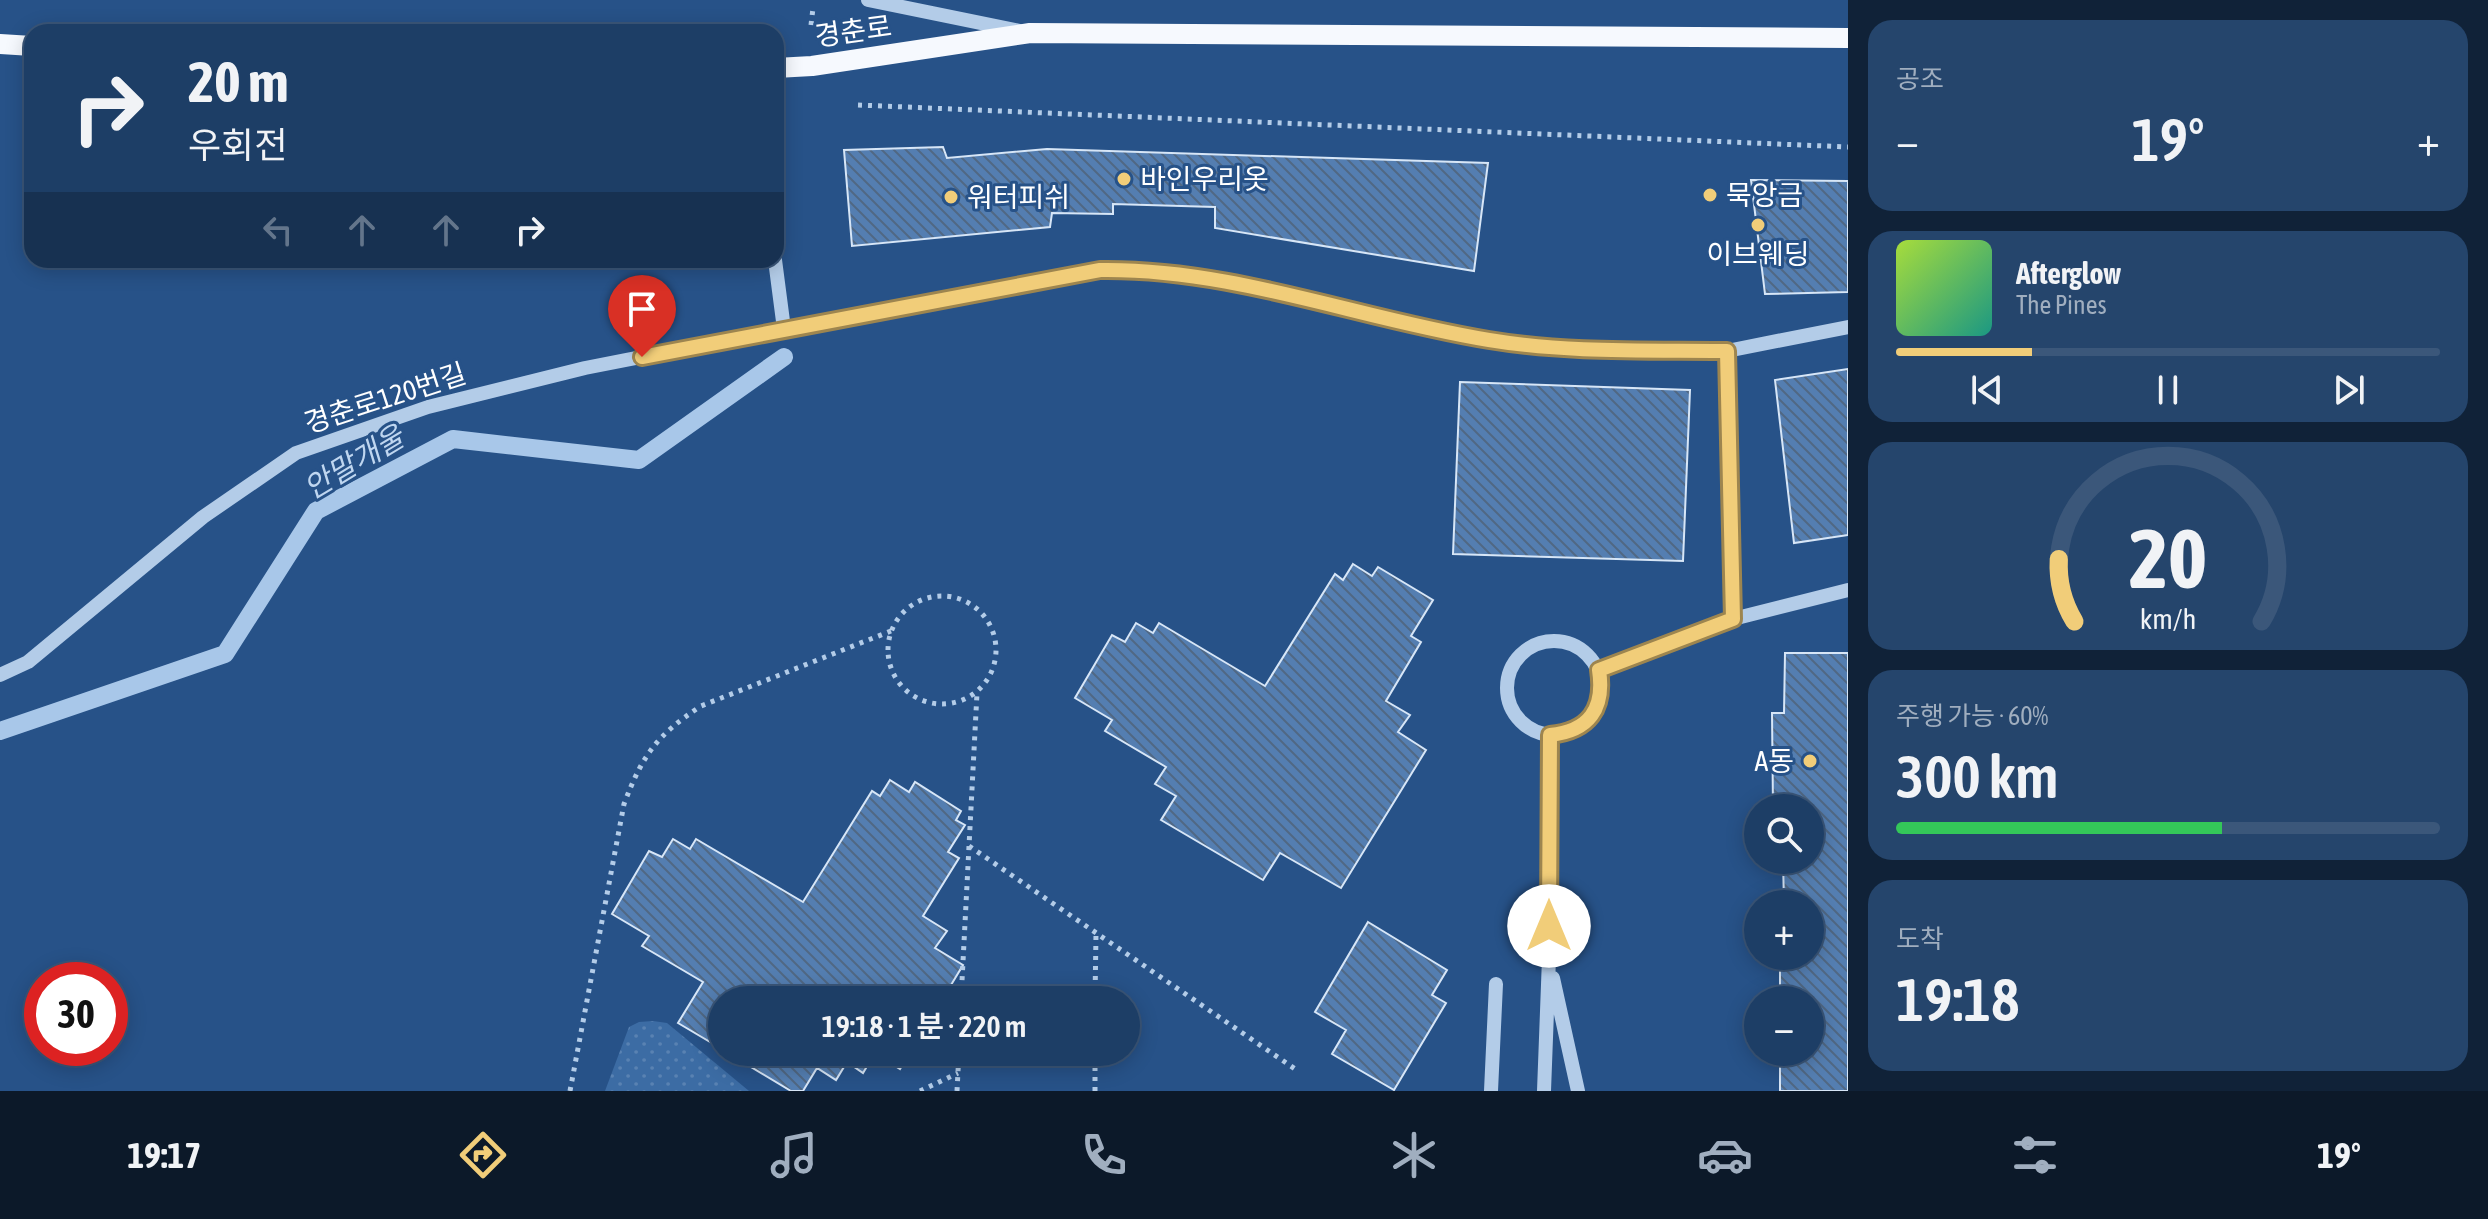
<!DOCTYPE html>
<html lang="ko">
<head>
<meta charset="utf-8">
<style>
  :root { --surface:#1d3e66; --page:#25456c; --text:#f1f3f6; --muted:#a0aebf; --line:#3b577a; --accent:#f1cd79 }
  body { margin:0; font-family:"Asap Condensed","Noto Sans KR",sans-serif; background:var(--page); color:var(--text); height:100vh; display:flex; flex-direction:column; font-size:30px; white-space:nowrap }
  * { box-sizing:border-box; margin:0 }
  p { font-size:26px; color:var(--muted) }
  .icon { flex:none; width:44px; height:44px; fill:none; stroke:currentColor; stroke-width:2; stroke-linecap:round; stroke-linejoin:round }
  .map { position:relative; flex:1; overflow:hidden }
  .side { display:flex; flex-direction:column; gap:20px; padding:20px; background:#102238; width:640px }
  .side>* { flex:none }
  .banner { position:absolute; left:24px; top:24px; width:760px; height:244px; border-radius:24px; box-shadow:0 4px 20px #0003,0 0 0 2px var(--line); background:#1d3e66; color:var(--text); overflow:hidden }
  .tools { position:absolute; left:1744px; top:794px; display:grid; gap:16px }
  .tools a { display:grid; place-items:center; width:80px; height:80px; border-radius:50%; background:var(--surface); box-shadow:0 4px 20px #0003,0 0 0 2px var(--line); font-size:40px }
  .speed { position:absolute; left:24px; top:962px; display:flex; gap:16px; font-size:40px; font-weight:700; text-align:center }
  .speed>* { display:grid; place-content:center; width:104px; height:104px; border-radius:50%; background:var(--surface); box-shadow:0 4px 20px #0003,0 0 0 2px var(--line); line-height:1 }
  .speed .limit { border:12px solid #d22; background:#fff; color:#111 }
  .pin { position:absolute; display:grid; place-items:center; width:68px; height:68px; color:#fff; margin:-82px -34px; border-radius:50% 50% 50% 0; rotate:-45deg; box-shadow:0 0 8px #0007 }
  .pin .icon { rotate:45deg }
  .me { position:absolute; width:88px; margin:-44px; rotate:0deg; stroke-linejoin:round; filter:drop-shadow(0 0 6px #0008) }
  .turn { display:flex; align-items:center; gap:28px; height:168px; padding:0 32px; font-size:36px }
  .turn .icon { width:104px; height:104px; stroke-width:2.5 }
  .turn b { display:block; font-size:56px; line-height:68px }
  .lanes { display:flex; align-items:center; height:76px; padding:0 32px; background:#0003; justify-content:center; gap:40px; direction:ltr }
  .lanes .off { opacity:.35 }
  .big { font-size:60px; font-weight:600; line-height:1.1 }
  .side .card { flex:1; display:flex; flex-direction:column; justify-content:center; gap:12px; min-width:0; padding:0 28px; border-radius:24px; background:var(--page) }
  .side .dial { align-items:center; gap:0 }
  .dial svg { height:208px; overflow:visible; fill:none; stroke:var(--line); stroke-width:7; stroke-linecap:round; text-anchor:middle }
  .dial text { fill:var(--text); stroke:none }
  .song { display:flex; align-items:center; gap:24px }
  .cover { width:96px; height:96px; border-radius:12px; background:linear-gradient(135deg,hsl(80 70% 55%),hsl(170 70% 35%)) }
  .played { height:8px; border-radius:4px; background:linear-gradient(90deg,var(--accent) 25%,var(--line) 25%) }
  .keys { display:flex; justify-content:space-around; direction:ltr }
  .heat { display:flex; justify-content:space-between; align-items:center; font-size:44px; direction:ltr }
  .charge { height:12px; border-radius:6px; background:linear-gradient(90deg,#34c759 60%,var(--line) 0) }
  .trip { position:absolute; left:708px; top:986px; width:432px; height:80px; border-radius:40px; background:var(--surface); box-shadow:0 4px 20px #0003,0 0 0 2px var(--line); font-weight:600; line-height:80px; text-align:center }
  .tab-bar { display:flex; height:128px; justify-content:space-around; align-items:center; background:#0c1929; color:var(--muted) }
  .tab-bar .icon { width:56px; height:56px }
  .tab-bar .selected { color:var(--accent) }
  .tab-bar b { font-size:36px; color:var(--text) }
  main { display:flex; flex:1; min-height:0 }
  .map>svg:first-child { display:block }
</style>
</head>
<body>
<main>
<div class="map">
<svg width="1848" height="1091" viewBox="0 0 1848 1091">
  <defs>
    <pattern id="park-dots" width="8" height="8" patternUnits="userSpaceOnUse" patternTransform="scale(2)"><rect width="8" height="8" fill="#3c6ca4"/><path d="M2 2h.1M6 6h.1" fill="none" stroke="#5982b2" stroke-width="1.8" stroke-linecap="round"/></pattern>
    <pattern id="building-back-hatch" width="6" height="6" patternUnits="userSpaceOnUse" patternTransform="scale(2)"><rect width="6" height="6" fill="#547eb1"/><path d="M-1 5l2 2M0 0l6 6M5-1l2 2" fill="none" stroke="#506884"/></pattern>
  </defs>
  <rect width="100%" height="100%" fill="#275288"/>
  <path fill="url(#park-dots)" d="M 653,1021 L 667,1023 L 749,1091 L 605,1091 L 629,1027 L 639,1022 Z"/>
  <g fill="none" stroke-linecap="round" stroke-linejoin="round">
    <path stroke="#a8c7e9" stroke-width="18" d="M 0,731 L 225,654 L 316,511 L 453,439 L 639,460 L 784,357"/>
  </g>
  <path fill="url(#building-back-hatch)" stroke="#d7e6f7" stroke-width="2" d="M 943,147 L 947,158 L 1047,149 L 1488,163 L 1474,271 L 1215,228 L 1215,207 L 1113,204 L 1113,214 L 1052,213 L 1050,227 L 852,246 L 844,150 Z
    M 1751,180 L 1848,181 L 1848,292 L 1765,294 Z
    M 1848,369 L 1848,535 L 1794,543 L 1775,380 Z
    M 1460,382 L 1690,390 L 1683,561 L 1453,554 Z
    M 1353,564 L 1372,576 L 1378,567 L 1433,600 L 1411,636 L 1421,642 L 1386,701 L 1410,715 L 1398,732 L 1426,750 L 1341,888 L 1280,853 L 1263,880 L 1161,820 L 1176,796 L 1155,784 L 1166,767 L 1105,731 L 1112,720 L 1075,698 L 1112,635 L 1125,642 L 1136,623 L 1153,633 L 1159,623 L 1265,686 L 1335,574 L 1343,580 Z
    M 1785,653 L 1848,653 L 1848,1091 L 1780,1091 L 1780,1052 L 1810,1052 L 1810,1000 L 1780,1000 L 1780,956 L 1810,956 L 1810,904 L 1784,904 L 1783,860 L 1810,860 L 1810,808 L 1773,808 L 1772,713 L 1784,713 Z
    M 890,780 L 909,792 L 915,782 L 961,811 L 956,820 L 965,825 L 948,852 L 959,858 L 923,916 L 947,931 L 935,948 L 963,965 L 942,1000 L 722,1000 L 722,1049 L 678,1023 L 703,982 L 642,946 L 649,936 L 612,914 L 649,851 L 662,857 L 673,839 L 690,849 L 696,839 L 803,902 L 872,791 L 880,796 Z
    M 1368,922 L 1447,970 L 1432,995 L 1446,1003 L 1394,1090 L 1332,1054 L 1346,1030 L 1315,1012 Z
    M 726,1052 L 910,1052 L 900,1069 L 875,1053 L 863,1073 L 847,1062 L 836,1080 L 817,1068 L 803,1091 L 791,1091 Z"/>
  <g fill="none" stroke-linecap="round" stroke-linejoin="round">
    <path stroke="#b3cce8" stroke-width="5" stroke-dasharray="4 6" stroke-linecap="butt" d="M 811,25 L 813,8
      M 858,105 L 1848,147
      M888 650a54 54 0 1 1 108 0a54 54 0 1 1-108 0Z
      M 969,846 L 1298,1071
      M 961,1000 L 977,693
      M 1095,1000 L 1096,933
      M 570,1091 L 624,804 C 643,754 657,735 701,706 L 891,631
      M 920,1091 L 958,1073
      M 957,1091 L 959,1052
      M 1095,1091 L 1095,1052"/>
    <path stroke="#b3cce8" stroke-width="14" d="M 868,0 L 1020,31
      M 784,329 L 1100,270 L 1140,269 L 1193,275 L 1490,340 L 1591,350 L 1727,351 L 1848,327
      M 1727,351 L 1733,619 L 1848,590
      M1507 688a47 47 0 1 1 94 0a47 47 0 1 1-94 0Z
      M 1599,670 L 1733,619
      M 0,675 L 28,662 L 203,517 L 296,453 L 428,407 L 585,368 L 784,329 L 775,260
      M 1553,978 L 1578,1091
      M 1491,1091 L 1496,984
      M 1544,1091 L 1549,958 L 1550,735"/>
    <path stroke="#f6f9fe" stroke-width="20" d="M 0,44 L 32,46
      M 776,68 L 812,66 L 1030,33 L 1848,38"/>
  </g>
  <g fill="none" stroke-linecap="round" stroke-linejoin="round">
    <defs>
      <path id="route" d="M 642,357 L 1100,270 C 1233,268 1359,319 1489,340 C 1567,353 1648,350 1727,351 L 1733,619 L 1599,670 C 1605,709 1589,731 1550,735 L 1549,926"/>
    </defs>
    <use href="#route" stroke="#9d854f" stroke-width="20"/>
    <use href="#route" stroke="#f1cd79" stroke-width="14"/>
  </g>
  <g fill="#f1cd79" stroke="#275288" stroke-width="3">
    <circle cx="1124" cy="179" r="8"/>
    <circle cx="1710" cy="195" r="8"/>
    <circle cx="951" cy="197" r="8"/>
    <circle cx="1758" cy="225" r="8"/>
    <circle cx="1810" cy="761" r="8"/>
  </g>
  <g text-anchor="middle" stroke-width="6" stroke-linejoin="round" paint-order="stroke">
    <g font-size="28" fill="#fff" stroke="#275288">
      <text transform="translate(853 31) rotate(-8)" y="10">경춘로</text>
      <text transform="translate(385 398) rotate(-18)" y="10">경춘로120번길</text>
    </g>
    <g font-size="28" fill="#fff" stroke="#275288" text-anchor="start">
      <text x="1140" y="189">바인우리옷</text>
      <text x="1726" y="205">묵앙금</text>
      <text x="967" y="207">워터피쉬</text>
      <text x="1758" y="264" text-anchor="middle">이브웨딩</text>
      <text x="1794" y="771" text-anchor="end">A동</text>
    </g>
    <g font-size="30" font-style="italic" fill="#bfd6f0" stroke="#275288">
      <text transform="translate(354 463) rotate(-31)" y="10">안말개울</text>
    </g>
  </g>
</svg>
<div class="tools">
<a><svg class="icon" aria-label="search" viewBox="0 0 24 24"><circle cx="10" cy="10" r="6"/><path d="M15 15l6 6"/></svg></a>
<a>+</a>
<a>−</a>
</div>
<div class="speed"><div class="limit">30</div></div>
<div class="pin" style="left:642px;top:357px;background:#d93025"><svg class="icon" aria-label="arrive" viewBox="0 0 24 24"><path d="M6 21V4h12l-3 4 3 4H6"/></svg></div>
<svg class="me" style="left:1549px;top:926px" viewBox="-20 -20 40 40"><circle r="19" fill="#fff"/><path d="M0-13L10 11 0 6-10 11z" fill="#f1cd79"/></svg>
<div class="trip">19:18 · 1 분 · 220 m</div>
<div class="banner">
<div class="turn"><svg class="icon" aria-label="right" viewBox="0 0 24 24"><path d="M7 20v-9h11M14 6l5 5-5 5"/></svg><div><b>20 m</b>우회전</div></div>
<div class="lanes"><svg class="icon off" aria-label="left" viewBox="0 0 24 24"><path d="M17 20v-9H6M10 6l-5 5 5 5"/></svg><svg class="icon off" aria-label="ahead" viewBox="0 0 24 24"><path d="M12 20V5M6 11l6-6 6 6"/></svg><svg class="icon off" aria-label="ahead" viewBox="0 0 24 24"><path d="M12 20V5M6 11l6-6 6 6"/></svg><svg class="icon" aria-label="right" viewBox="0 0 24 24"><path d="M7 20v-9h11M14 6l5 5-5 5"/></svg></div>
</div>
</div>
<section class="side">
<div class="card"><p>공조</p>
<div class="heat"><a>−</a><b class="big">19°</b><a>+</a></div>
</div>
<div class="card">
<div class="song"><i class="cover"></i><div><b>Afterglow</b><p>The Pines</p></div></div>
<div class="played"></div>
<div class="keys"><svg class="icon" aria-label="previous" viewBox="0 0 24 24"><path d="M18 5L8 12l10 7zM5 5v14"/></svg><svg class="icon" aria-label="pause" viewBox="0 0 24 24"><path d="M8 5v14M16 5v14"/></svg><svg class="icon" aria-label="next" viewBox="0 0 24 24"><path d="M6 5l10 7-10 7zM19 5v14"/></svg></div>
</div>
<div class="card dial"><svg viewBox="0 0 100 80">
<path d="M14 69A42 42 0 1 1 86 69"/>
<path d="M14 69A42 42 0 0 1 8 45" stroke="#f1cd79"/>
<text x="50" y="56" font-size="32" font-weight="700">20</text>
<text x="50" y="72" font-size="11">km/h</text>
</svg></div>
<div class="card"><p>주행 가능 · 60%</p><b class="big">300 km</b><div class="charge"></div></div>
<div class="card"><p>도착</p><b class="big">19:18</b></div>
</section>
</main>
<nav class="tab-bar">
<b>19:17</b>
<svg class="icon selected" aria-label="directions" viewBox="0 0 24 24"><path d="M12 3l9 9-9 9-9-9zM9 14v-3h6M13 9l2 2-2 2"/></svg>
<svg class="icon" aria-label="music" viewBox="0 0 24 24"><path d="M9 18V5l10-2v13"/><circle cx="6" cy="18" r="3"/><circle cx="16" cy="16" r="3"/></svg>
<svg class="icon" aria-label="phone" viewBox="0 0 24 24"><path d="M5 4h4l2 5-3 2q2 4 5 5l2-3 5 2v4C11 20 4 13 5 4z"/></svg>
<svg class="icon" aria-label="climate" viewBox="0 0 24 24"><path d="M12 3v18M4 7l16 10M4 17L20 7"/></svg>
<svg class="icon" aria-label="car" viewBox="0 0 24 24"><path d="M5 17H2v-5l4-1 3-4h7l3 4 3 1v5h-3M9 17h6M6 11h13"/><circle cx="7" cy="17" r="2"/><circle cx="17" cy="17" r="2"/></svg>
<svg class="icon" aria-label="filters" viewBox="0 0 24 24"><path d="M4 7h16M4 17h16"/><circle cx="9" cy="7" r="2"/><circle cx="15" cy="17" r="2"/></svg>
<b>19°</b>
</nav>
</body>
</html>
